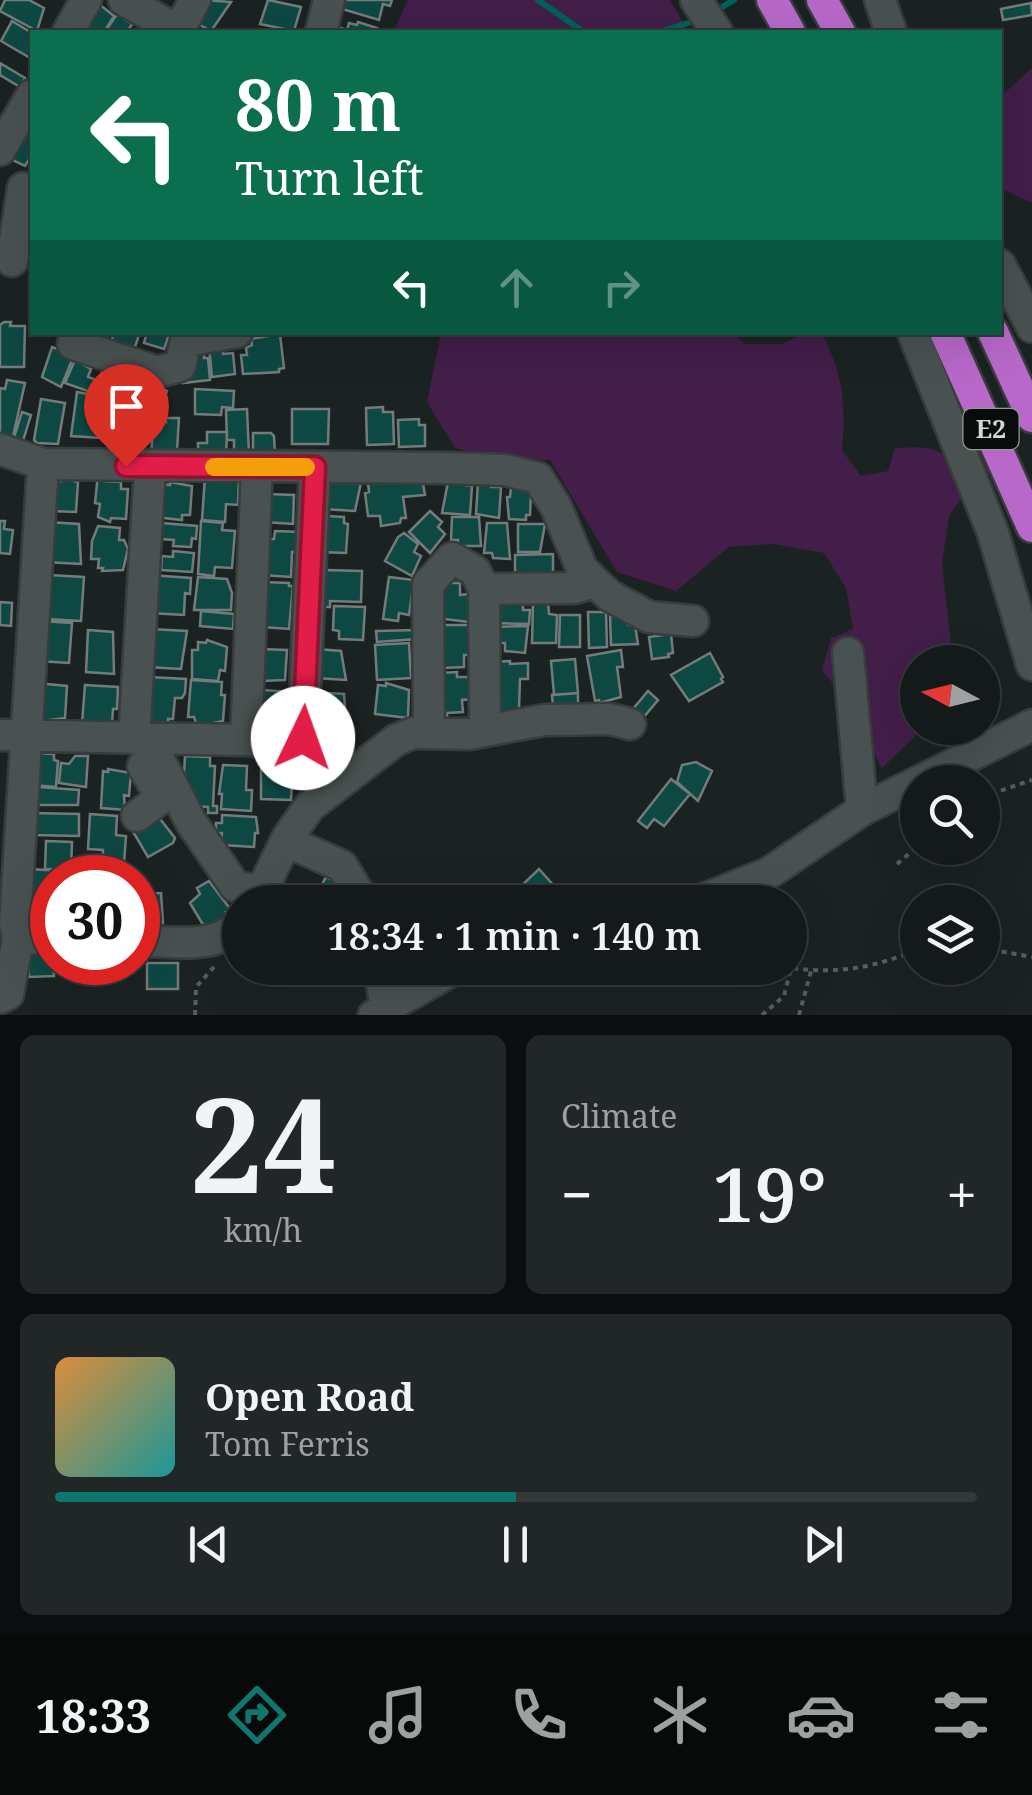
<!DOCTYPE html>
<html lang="en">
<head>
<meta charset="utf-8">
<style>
  :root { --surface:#141a1a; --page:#212727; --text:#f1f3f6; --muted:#9da1a2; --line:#333839; --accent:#0f766e }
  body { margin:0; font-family:"Noto Serif",serif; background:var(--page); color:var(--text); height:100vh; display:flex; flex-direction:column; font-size:38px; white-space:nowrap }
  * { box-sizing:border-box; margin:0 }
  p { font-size:32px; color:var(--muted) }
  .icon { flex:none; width:55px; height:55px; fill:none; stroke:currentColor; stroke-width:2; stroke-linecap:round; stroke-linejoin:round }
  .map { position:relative; height:1015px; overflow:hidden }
  .sheet { display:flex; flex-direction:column; gap:20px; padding:20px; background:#0b0e0e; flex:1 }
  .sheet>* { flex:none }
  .guide { position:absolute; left:30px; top:30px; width:972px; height:305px; border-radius:0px; box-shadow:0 10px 40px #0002,0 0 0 2px var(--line); background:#0b6e4f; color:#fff; overflow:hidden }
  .needle { width:65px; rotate:277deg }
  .buttons { position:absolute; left:900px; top:645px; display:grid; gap:20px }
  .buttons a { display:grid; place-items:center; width:100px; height:100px; border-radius:50%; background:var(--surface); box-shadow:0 10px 40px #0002,0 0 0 2px var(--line); font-size:50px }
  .speed { position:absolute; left:30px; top:855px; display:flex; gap:20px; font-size:50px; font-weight:700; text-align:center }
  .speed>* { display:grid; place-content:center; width:130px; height:130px; border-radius:50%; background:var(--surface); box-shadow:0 10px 40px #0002,0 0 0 2px var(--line); line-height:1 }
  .speed .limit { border:15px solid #d22; background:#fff; color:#111 }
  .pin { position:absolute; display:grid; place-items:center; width:85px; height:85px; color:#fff; margin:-102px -42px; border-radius:50% 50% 50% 0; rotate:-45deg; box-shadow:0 0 10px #0007 }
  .pin .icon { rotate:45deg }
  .me { position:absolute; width:110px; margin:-55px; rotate:3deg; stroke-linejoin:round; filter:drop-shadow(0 0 8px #0008) }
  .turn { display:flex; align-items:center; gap:35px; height:210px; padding:0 40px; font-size:45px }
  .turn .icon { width:130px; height:130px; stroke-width:2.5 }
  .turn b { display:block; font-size:70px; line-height:85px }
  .lanes { display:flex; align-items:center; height:95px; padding:0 40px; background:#0003; justify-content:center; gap:50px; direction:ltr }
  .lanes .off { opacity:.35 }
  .big { font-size:75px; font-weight:600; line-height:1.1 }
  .sheet .card { flex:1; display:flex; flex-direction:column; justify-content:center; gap:15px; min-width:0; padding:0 35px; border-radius:15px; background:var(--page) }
  .sheet .dial { align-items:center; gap:0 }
  .dial b { font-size:130px; line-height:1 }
  .song { display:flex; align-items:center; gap:30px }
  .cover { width:120px; height:120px; border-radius:15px; background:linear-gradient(135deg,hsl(30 70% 55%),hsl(180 70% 35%)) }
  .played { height:10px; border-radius:5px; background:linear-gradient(90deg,var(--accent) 50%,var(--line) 50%) }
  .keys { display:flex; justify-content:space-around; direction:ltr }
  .heat { display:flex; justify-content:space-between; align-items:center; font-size:55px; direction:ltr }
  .sheet .tiles { flex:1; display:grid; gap:20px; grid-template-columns:1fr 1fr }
  .card:last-child { grid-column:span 2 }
  .trip { position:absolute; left:222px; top:885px; width:585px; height:100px; border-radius:50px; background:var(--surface); box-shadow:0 10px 40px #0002,0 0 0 2px var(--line); font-weight:600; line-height:100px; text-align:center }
  .dock { display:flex; height:160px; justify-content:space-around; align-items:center; background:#080a0a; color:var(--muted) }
  .dock .icon { width:70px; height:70px }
  .dock .active { color:var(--accent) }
  .dock b { font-size:45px; color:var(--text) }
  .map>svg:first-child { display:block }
</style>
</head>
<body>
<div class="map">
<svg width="1032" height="1015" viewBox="0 0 1032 1015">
  <rect width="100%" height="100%" fill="#1b2322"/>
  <path fill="#421e49" d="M 408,0 L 670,0 L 687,30 L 393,32 Z
    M 1032,68 L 1032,203 L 1000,188 L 1000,97 Z
    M 732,332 L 745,344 L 783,344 L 804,333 L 821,333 C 843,370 846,407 842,450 L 861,476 L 888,471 L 895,448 C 943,445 945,450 966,491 L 949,516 L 942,564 L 953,662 L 918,662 L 918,728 L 924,728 L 882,768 L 850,705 L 822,670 L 831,638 L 853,629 L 846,588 L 824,553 L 773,544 L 729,547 L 676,591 L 617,572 L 550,460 L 507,463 L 455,448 L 427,402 L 441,333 Z"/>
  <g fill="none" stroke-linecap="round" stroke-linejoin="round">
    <path stroke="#006059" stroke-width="6" d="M 538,0 L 584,32
      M 714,12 L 734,0
      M 659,32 L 698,20"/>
  </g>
  <path fill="#0e4843" stroke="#737c7b" stroke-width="2.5" d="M 5,0 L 29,0 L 44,8 L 37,31 L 0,11 Z
    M 203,0 L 231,2 L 211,31 L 191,20 Z
    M 268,0 L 301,7 L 294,31 L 260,24 Z
    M 345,0 L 392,0 L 390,6 L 383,4 L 379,20 L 342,9 Z
    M 1031,3 L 1032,15 L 1003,20 L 1001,9 Z
    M 99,4 L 114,16 L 104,32 L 91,32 L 78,25 Z
    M 117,14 L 132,24 L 127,32 L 105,32 Z
    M 12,21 L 32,33 L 32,59 L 1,41 Z
    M 358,22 L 377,28 L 375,32 L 336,32 L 338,27 L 347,30 L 349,23 L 357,25 Z
    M 0,63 L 25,78 L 20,87 L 0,75 Z
    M 24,123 L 32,128 L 32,159 L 30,158 L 25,166 L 8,158 Z
    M 4,322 L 11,322 L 10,326 L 25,326 L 24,367 L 0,367 L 0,325 Z
    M 109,332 L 140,332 L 134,350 L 110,344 L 113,336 Z
    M 147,332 L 170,332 L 164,349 L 144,343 Z
    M 280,334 L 284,368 L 279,369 L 279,372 L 243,374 L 241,355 L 247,355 L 246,348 L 252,345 L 251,339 Z
    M 222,345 L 223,354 L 233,353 L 235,374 L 212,377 L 209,346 Z
    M 52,347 L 74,355 L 61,387 L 42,377 Z
    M 204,353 L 204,358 L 208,358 L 210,380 L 183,383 L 182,373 L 190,354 Z
    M 75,360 L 91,369 L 88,377 L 97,380 L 93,393 L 65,383 Z
    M 103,368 L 124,375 L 117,398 L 96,391 Z
    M 141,379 L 167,391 L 166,394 L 160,392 L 157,408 L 129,399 L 132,386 L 136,387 Z
    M 7,380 L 25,383 L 12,441 L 0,439 L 0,388 L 5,389 Z
    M 195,389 L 234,391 L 233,408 L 222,407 L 221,415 L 195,414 Z
    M 77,392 L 93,395 L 92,401 L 108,405 L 101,438 L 71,436 Z
    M 41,399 L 65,403 L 58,444 L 37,443 L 34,440 Z
    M 118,405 L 148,410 L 143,447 L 138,446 L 137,455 L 111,451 Z
    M 383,407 L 383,412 L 393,412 L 394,444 L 367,445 L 366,408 Z
    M 247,409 L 249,454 L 234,455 L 234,440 L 227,440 L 226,410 Z
    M 292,409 L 329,409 L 328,444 L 292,444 Z
    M 22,412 L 31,415 L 21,447 L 13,441 Z
    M 154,416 L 163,417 L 163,422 L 166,422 L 165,418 L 179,418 L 177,450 L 171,450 L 171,456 L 151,456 Z
    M 419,419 L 419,425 L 425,425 L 425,446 L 399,447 L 398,420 Z
    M 207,432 L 227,432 L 226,457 L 198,456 L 198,443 L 207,443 Z
    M 253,433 L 271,433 L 274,436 L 275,454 L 253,455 Z
    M 98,474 L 104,474 L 104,481 L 121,482 L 121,489 L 128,489 L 126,519 L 111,518 L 110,522 L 98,517 L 100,504 L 95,503 Z
    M 406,476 L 422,478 L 425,495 L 403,497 L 406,518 L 401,518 L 400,523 L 381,526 L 380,516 L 368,516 L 365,493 L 369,492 L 368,483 Z
    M 205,477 L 239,479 L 238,505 L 226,504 L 225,522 L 202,520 Z
    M 345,477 L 362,478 L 355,511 L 323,509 L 325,481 L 345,483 Z
    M 61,478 L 78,482 L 76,512 L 50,511 L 53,481 L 61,481 Z
    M 170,482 L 192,486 L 190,515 L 182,515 L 182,520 L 164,518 L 161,514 L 162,484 L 170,485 Z
    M 448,482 L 472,486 L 470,515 L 442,513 Z
    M 478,482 L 491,482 L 491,487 L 501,487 L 499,518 L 476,514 Z
    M 511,487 L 524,487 L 531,492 L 530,515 L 526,515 L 526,520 L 509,519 L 507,497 L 510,497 Z
    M 266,494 L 294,495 L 293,524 L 265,522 Z
    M 430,511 L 442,522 L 438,527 L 445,534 L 430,553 L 409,532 Z
    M 326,516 L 344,517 L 344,523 L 348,524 L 346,553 L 321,552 Z
    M 452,517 L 479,517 L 481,546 L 458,546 L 458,540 L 451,540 Z
    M 0,521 L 5,521 L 4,529 L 13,530 L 10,554 L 0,553 Z
    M 201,521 L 223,523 L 222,530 L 235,531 L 232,568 L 215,567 L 214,576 L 198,574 Z
    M 47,522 L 79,524 L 81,564 L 45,562 Z
    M 162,523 L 197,526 L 196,539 L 192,538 L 191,547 L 173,546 L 174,540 L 161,539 Z
    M 487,523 L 507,523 L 510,559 L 493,558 L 492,553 L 484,553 Z
    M 518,524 L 545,524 L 540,552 L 518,552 Z
    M 98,526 L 120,528 L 119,540 L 124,540 L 128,549 L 123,570 L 102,571 L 103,568 L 98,568 L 99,559 L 91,559 L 92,541 Z
    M 275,531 L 301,532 L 300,552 L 292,552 L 291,577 L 262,575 L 267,539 L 274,539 Z
    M 404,533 L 418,544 L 414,552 L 421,556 L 412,576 L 385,561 L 398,537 Z
    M 173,551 L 194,553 L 192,572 L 161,570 L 162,556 L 173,557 Z
    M 553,554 L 553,575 L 515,575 L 515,555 Z
    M 324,570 L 362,571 L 361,602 L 330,601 L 330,607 L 318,607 Z
    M 49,575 L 84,577 L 81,621 L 46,619 Z
    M 150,575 L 191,578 L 190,594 L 185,593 L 184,615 L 150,613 Z
    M 198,577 L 227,579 L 232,593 L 231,610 L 194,610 Z
    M 389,577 L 414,580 L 409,615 L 399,613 L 398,621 L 383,619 Z
    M 262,582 L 289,583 L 289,586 L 293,586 L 289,629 L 263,627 Z
    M 436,583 L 460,583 L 460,595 L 469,594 L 469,622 L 436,618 Z
    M 533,601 L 548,602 L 549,614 L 557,615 L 556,643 L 532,643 Z
    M 0,602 L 12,603 L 11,626 L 0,625 Z
    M 499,602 L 523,603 L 523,610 L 530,610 L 529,624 L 491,623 Z
    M 334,606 L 365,607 L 363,640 L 339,639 L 339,631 L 333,630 Z
    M 201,611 L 234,614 L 233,629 L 200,626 Z
    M 588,612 L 606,612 L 607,647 L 589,648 Z
    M 560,615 L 580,615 L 580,647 L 559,647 Z
    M 610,616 L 624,616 L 628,625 L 635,625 L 638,644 L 611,645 Z
    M 41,621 L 72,623 L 69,663 L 39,661 Z
    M 435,625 L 468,625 L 469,655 L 464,655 L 464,667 L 442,668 Z
    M 528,626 L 525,653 L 505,651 L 505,643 L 492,643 L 492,627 Z
    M 150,629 L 187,631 L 181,669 L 147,667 Z
    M 88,630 L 113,632 L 114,674 L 86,672 Z
    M 417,630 L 417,639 L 377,642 L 376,631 Z
    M 671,634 L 673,653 L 668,654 L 669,657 L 652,659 L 649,637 Z
    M 207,640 L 227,647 L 225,671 L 220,670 L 218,681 L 192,679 L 192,650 L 198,650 L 198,642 L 206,643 Z
    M 409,643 L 411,678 L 377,680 L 375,645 Z
    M 260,649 L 287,650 L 285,680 L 263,681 L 264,678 L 257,678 Z
    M 317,649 L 341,651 L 346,680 L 315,678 Z
    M 621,650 L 623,667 L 617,667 L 621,697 L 599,703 L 599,700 L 595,701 L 587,656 Z
    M 710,653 L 723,677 L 721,679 L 723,682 L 689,701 L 671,675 Z
    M 575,659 L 578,693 L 554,695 L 551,661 Z
    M 510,661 L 510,664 L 528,663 L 528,679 L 520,679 L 519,709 L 499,713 L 491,662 Z
    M 457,672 L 457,677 L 472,677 L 473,699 L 462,700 L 463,712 L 447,713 L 447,717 L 441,717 L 440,673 Z
    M 149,677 L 186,679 L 185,693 L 182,698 L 175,698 L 173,719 L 168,719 L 168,725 L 151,724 L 151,718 L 148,718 Z
    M 191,680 L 222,682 L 221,695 L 225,695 L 223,721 L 208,724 L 208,727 L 197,726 L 194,717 L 188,717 Z
    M 36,683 L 67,686 L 65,718 L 42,721 Z
    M 386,683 L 409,690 L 408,718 L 375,714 L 378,685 L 386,686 Z
    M 85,685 L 118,687 L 117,709 L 113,709 L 112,725 L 82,723 Z
    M 262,690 L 291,692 L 289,729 L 260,727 Z
    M 648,691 L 658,700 L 643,718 L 633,709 Z
    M 312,692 L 344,694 L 346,723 L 313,721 Z
    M 578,693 L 578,705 L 553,707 L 552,695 Z
    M 314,733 L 346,734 L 345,760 L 337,760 L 337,766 L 327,766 L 327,770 L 313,770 L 314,765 L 311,765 Z
    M 261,749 L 289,753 L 289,764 L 293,764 L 291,800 L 261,799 Z
    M 34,753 L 54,754 L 54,760 L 58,761 L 56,787 L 32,785 Z
    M 75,756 L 88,756 L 86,787 L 59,783 L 61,763 L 69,764 Z
    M 185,756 L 210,757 L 210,766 L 215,766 L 213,806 L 217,806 L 217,813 L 208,813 L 208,807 L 192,806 L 193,791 L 183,791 Z
    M 696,762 L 712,771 L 698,801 L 677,782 L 682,765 Z
    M 223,765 L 247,766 L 246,790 L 252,790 L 251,811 L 221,809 L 222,794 L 219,794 Z
    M 108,769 L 131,773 L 129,796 L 124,795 L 125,810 L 101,808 L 103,771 L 108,772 Z
    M 671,779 L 690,794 L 664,826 L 654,819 L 647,828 L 638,821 Z
    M 39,787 L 79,790 L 78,805 L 35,805 Z
    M 32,813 L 79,814 L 79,836 L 32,835 Z
    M 90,814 L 117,816 L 116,835 L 126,836 L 124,864 L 102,862 L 103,850 L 88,849 Z
    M 157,815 L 175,838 L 173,843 L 148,857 L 132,830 Z
    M 222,815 L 256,817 L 258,833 L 255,833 L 254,847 L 221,845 L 222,833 L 216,833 L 216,823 L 222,823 Z
    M 46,841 L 72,842 L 71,870 L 45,869 Z
    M 87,865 L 124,867 L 124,878 L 86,878 Z
    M 30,869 L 62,871 L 62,878 L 52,878 L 52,924 L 27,920 Z
    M 539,869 L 564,897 L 558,902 L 534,902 L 520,887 Z
    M 326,877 L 341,885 L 336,894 L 352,902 L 327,902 L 316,896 Z
    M 209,881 L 231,910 L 226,912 L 228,915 L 205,928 L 190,903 L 200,894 L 197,888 Z
    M 161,893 L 163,923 L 138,924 L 138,894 Z
    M 52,945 L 54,976 L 29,977 L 28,946 Z
    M 83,962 L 108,962 L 108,979 L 83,979 Z
    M 147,963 L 178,963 L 178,989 L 147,989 Z"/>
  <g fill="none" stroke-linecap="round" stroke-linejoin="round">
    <defs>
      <path id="minor" d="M 124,0 L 180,32
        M 696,0 L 717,32
        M 880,0 L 891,32
        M 178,31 L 195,0
        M 68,32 L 86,0
        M 321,32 L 329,0
        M 0,150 L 32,95
        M 12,261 L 23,188
        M 1000,265 L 1032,327
        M 913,332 L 993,533 L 1032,665
        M 73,344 L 158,372 L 180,366 L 186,341 L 237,332
        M 0,449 L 43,464 L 446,468 L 505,470 L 538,478 L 556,507 L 582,569 L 595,582 L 610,596 L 649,617 L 693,621
        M 484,589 L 485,731
        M 848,653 L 862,810
        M 429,733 L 428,584 L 452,558 L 475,571 L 484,589 L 575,588 L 595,582
        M 0,735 L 246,740 L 257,467
        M 134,739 L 150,467
        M 149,740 L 191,822 L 235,886 L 261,892
        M 246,740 L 298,746 L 303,738 L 315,467
        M 137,816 L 161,798 L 143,766
        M 286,841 L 342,866 L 364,902
        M 256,902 L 288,837 L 310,806 L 396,740 L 413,733 L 469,734 L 544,720 L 610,719 L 630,724
        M 697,902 L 769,873 L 862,810 L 1032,725
        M 18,938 L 52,939
        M 138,941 C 173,941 215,951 240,923
        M 379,968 L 386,1006
        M 0,998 L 8,994 L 18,938 L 15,924 L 43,464
        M 374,1015 L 456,968"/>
      <path id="highway" d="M 772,0 L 790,32
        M 822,0 L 840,32
        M 945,332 L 1032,527
        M 993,332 L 1032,417"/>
    </defs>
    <use href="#minor" stroke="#373d3d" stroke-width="35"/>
    <use href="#highway" stroke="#373d3d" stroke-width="35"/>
    <path stroke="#575e5e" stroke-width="4" stroke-dasharray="5 5" stroke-linecap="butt" d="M 982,797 L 1032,780
      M 897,864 L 918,846
      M 982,948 L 1032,957
      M 195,1015 L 196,987 L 214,967
      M 762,1015 L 784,996 L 791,968 C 838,974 875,968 918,949
      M 799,1015 L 811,971"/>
    <use href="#minor" stroke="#495251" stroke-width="30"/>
    <use href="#highway" stroke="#b768c8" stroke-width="30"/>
  </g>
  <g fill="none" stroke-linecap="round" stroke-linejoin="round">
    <defs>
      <path id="route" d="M 126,466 L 315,467 L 303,738"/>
    </defs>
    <use href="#route" stroke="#92132f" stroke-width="25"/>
    <use href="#route" stroke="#e11d48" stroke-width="18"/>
    <path stroke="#f59e0b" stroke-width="18" d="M 214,467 L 306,467"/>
  </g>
  <g text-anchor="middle" stroke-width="10" stroke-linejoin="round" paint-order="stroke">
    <rect fill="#080c0b" stroke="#959a9a" stroke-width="2.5" x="963.5" y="409" width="55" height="40" rx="8"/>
    <g font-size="25" font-weight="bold" fill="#d2d7d7">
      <text x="991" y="438">E2</text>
    </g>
  </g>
</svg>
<div class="buttons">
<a><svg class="needle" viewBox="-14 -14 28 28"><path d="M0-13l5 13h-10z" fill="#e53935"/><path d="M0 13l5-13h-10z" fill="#9da1a2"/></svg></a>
<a><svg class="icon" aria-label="search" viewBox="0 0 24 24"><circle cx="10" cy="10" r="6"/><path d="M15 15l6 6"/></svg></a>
<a><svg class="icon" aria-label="layers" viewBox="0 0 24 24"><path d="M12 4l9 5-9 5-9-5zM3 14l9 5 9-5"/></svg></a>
</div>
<div class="speed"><div class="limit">30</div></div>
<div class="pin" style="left:126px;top:466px;background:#d93025"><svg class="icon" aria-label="arrive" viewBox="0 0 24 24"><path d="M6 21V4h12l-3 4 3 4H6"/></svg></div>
<svg class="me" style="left:303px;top:738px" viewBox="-20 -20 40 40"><circle r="19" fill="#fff"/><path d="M0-13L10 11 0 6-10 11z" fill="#e11d48"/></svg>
<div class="trip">18:34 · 1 min · 140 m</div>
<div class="guide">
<div class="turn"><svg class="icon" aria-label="left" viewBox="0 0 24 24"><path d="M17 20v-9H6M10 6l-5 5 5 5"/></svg><div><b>80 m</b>Turn left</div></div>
<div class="lanes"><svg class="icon" aria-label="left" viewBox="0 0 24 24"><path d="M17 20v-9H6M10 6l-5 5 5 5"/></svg><svg class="icon off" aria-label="ahead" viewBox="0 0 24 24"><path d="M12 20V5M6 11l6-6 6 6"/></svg><svg class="icon off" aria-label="right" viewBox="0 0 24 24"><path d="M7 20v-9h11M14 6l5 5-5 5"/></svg></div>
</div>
</div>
<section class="sheet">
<div class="tiles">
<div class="card dial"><b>24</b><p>km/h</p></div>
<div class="card"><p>Climate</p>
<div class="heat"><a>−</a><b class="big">19°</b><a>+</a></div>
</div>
<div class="card">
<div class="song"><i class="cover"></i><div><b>Open Road</b><p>Tom Ferris</p></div></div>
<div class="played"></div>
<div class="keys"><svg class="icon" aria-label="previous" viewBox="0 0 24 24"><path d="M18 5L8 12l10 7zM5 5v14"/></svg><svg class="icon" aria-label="pause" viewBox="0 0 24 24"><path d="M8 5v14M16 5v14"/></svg><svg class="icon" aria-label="next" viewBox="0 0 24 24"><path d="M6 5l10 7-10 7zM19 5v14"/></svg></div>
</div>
</div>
</section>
<nav class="dock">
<b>18:33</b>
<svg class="icon active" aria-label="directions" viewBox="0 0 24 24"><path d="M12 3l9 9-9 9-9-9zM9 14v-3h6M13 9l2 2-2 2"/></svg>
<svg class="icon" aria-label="music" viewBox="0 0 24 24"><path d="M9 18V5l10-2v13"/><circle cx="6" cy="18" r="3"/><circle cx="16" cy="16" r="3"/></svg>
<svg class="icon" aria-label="phone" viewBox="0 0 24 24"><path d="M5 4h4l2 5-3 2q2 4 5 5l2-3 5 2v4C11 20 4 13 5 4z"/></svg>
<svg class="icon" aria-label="climate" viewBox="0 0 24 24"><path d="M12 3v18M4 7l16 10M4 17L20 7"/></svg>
<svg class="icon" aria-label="car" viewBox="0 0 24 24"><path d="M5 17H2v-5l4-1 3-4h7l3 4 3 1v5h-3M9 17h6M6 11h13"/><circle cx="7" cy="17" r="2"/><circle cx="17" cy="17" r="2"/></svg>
<svg class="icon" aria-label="filters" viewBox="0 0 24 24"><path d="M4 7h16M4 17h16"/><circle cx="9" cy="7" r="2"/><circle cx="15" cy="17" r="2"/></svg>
</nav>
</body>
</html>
